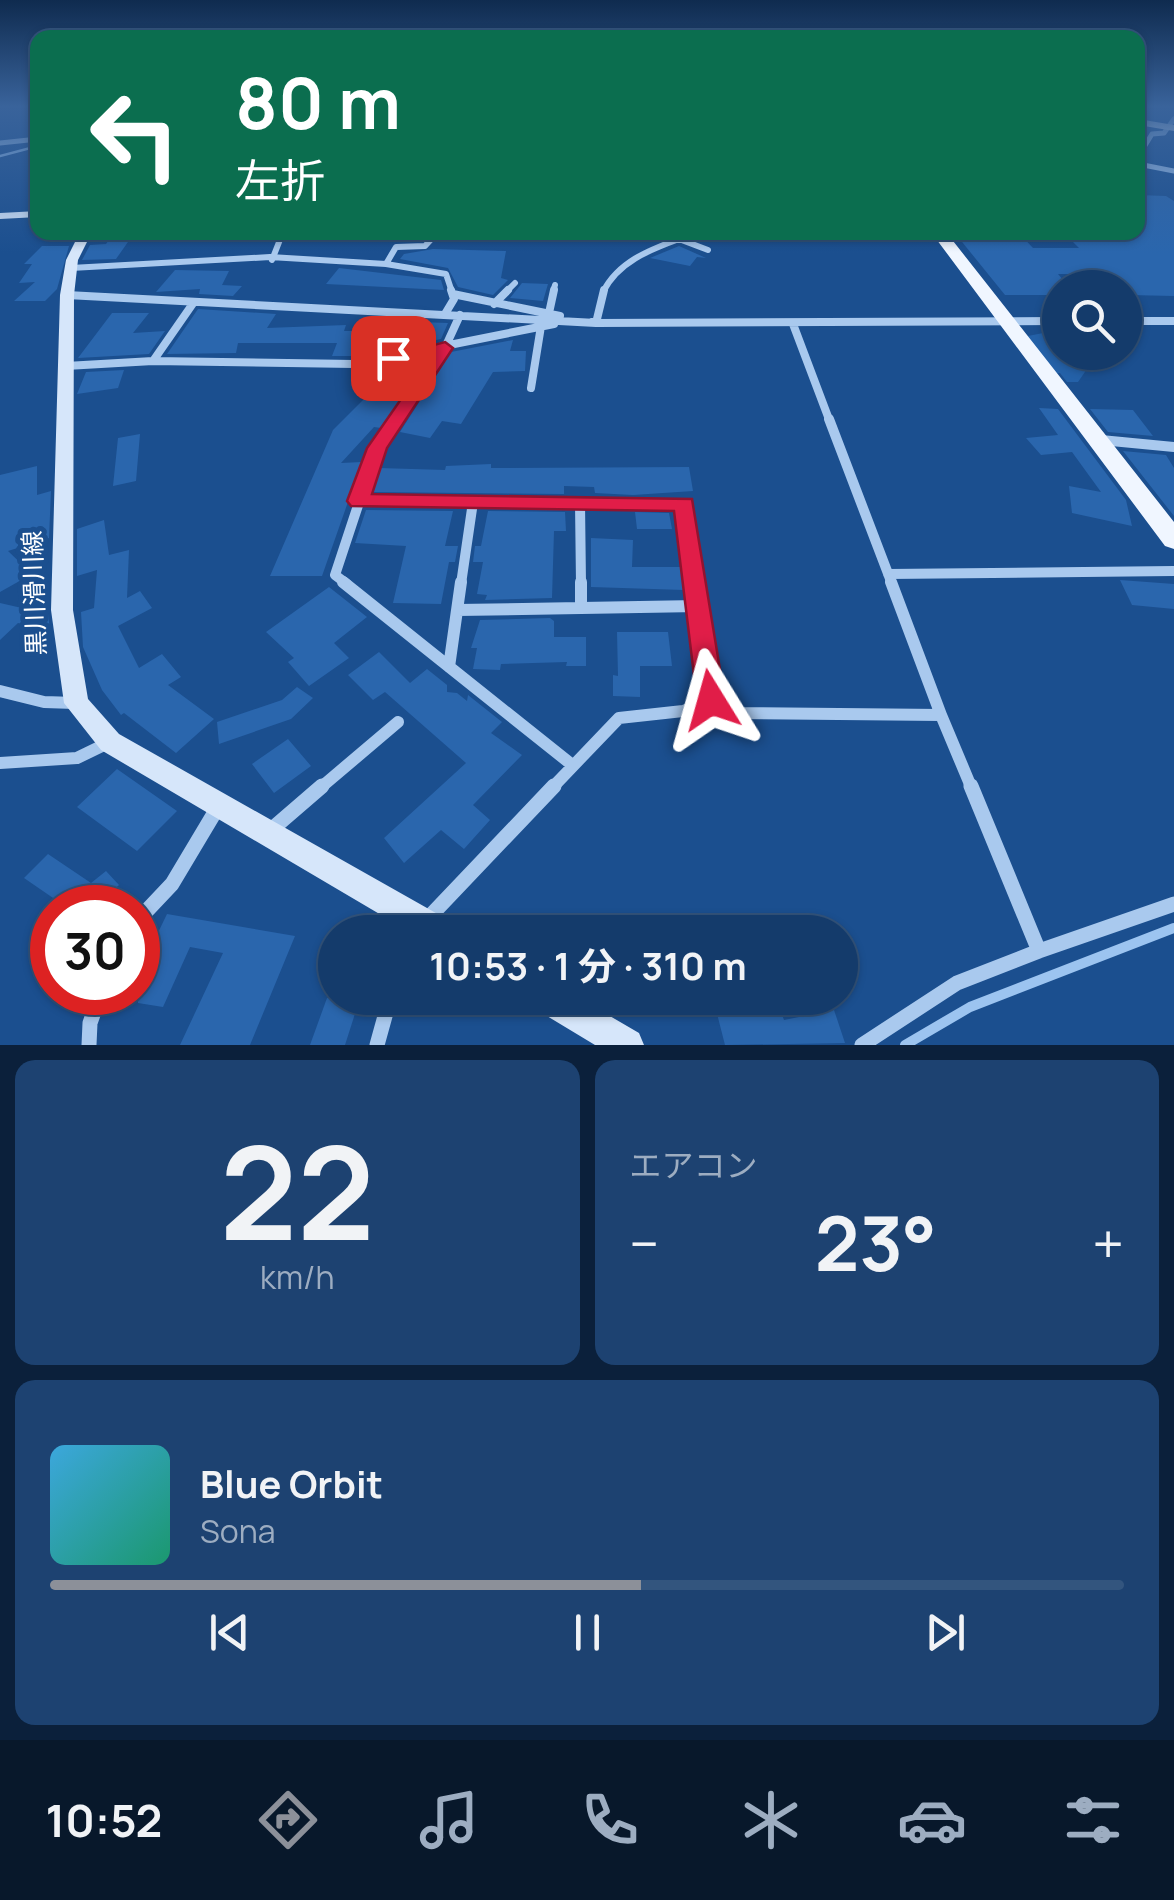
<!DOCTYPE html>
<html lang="ja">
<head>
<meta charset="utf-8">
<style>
  :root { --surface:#143b6b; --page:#1d4271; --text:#f1f3f6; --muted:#9dadc1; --line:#33557e; --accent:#8c9099 }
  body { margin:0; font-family:Manrope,"Noto Sans JP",sans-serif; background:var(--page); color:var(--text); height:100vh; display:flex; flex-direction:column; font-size:38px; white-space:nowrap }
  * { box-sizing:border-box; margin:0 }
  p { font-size:32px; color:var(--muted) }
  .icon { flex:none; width:55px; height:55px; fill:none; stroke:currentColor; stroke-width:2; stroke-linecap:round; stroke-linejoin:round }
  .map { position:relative; height:1045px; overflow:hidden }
  .side { display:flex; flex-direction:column; gap:15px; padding:15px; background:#0b203b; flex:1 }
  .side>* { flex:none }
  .banner { position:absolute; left:30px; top:30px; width:1115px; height:210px; border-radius:20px; box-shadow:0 2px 8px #0004,0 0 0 2px var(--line); background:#0b6e4f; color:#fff; overflow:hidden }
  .fabs { position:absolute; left:1042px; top:270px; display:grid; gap:20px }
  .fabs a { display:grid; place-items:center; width:100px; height:100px; border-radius:50%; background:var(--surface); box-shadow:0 2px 8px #0004,0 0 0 2px var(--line); font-size:50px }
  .speed { position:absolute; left:30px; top:885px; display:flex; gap:20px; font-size:50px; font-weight:700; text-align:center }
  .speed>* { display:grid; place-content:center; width:130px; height:130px; border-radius:50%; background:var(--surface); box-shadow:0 2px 8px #0004,0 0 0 2px var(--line); line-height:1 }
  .speed .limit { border:15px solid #d22; background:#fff; color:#111 }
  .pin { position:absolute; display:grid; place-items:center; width:85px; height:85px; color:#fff; margin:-42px; border-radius:20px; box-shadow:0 5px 15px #0006 }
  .me { position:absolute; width:110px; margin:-55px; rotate:352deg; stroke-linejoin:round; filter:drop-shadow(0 0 8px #0008) }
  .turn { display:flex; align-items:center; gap:35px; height:210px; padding:0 40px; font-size:45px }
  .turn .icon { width:130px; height:130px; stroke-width:2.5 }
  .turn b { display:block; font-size:70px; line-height:85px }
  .big { font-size:75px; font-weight:700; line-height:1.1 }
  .side .widget { flex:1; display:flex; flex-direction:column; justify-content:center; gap:15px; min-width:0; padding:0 35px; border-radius:20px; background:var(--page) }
  .side .dial { align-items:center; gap:0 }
  .dial b { font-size:130px; line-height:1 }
  .song { display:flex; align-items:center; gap:30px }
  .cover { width:120px; height:120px; border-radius:15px; background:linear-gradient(135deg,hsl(200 70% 55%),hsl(160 70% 35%)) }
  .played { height:10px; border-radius:5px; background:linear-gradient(90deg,var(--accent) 55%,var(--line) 55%) }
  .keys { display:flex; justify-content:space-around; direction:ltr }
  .heat { display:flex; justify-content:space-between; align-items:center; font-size:55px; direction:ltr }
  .side .tiles { flex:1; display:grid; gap:15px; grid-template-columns:1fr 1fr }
  .widget:last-child { grid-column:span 2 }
  .trip { position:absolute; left:318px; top:915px; width:540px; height:100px; border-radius:50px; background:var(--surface); box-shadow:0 2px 8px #0004,0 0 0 2px var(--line); font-weight:700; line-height:100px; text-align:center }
  .dock { display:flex; height:160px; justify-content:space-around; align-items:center; background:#08182b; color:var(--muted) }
  .dock .icon { width:70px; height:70px }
  .dock .selected { color:var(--accent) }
  .dock b { font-size:45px; color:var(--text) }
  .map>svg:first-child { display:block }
</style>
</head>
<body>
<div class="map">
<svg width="1174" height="1045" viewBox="0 0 1174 1045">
  <rect width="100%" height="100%" fill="#1b4f8f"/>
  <path fill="#2461a8" d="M 1042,325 L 1057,325 L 1060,352 L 1098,353 L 1078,382 L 1067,382 L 1060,373 L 1052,374 L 1023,337 L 1048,332 Z"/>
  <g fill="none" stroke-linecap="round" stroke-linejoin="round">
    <path stroke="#9cc4f0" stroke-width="2.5" d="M 0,156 L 38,146"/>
    <path stroke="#9cc4f0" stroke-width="10" d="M 905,1045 L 970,1007 L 1174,928"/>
  </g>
  <path fill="#2a66ad" d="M 1138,195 L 1166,196 L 1174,201 L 1174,296 L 1129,295 L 1107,274 L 1058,274 L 1070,288 L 1060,288 L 1060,295 L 1005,295 L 954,232 L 1018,232 L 1033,248 L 1079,248 L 1063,232 L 1138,232 Z
    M 115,232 L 135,232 L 116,259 L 82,260 L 90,245 L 106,244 Z
    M 42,246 L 69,246 L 57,289 L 45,301 L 14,301 L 35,282 L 19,283 L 32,264 L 24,264 Z
    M 679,246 L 706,258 L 697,257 L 690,266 L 650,258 Z
    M 433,249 L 506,251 L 501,278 L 508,280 L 493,295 L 458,287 L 448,268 L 400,259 L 404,254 Z
    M 339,268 L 441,280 L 444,290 L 326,284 Z
    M 175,270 L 229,271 L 222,285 L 242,286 L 233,296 L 199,294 L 200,289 L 156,292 Z
    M 522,283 L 548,284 L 543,301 L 510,298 Z
    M 198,309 L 276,314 L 267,328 L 346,325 L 344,331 L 360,331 L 351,356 L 332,356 L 337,343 L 238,343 L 236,353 L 167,354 Z
    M 112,313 L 149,313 L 133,333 L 165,331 L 149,354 L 78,358 Z
    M 396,323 L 419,322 L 448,323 L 441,339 L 392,349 L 385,330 L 392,330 Z
    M 513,340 L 510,351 L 526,351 L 525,371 L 493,372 L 461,424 L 442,421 L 430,438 L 400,432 L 451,352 Z
    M 433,356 L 381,428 L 374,427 L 341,463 L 362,462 L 322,576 L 270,576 L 333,430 L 381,382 L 375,381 L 391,364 Z
    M 124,370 L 118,388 L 77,394 L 86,372 Z
    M 1039,408 L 1058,409 L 1126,500 L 1132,526 L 1072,513 L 1069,486 L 1101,492 L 1072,452 L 1041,455 L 1026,438 L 1058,435 Z
    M 1090,409 L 1133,410 L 1153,436 L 1108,432 Z
    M 140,434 L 136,481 L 113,486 L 118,438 Z
    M 1123,451 L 1166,455 L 1174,468 L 1174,516 Z
    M 491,464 L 491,468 L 689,467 L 693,491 L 633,495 L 595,493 L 594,487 L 564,486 L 564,494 L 372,492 L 379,468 L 445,470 L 446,466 Z
    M 37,466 L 37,495 L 51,491 L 49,538 L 8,551 L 32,574 L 0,592 L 0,475 Z
    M 366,510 L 453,511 L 445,546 L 458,546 L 455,562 L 449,562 L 441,604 L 393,603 L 406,546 L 355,543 Z
    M 488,511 L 565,512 L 566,531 L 554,531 L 552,598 L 485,600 L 487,595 L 477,594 L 483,562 L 473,562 L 475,546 L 481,546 Z
    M 635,512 L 669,513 L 672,529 L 637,529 Z
    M 104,520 L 109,555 L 129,550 L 127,598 L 140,591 L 152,608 L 118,626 L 139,668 L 162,654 L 181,677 L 168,685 L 214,719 L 176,753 L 124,713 L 121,715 L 102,690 L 83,647 L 81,612 L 94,608 L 97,570 L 77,576 L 77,529 Z
    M 591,538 L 633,540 L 632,567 L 681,567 L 684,590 L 591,587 Z
    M 1120,580 L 1174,584 L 1174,609 L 1132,605 Z
    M 329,587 L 367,617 L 334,643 L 349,658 L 309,686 L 288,662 L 294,658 L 266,632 Z
    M 0,603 L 48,614 L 50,630 L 18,623 L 0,640 Z
    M 550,618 L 554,621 L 554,637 L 586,637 L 586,666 L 566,666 L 567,662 L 501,664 L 500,670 L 473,669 L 477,648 L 471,648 L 480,620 Z
    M 617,632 L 668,632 L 672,666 L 640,666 L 640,697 L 613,696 L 613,675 L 618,676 Z
    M 379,652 L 410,683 L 427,669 L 447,685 L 447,692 L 457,693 L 467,701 L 468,695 L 502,722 L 491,733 L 522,755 L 473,805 L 490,820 L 464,849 L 441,830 L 404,863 L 384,838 L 466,763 L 385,692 L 373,700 L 348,675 Z
    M 297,687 L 313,698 L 291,719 L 219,744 L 217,722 L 282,700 Z
    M 288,739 L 311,766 L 274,793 L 252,764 Z
    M 117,769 L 177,811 L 137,851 L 77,807 Z
    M 48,854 L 91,883 L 106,871 L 119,885 L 94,908 L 73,908 L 62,894 L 56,900 L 24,878 Z
    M 167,914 L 295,936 L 250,1045 L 180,1045 L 223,953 L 190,947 L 163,1007 L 138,1003 L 138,974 Z
    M 327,998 L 360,998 L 345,1045 L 310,1045 Z
    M 713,998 L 776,998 L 784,1020 L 834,1010 L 845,1043 L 725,1045 Z"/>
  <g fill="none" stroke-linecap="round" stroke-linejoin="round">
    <path stroke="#a9c9ee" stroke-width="5" d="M 0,143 L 38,139
      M 1138,157 L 1152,134 L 1164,133 L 1174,119
      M 1138,164 L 1174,171"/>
    <path stroke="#a9c9ee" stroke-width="6" d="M 438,232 L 425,246 L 396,247 L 386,264 L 446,274 L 452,292
      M 272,260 L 283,232
      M 71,268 L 270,257 L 386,264
      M 506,292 L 515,283
      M 553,292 L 555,285
      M 603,292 C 618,262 649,250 679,239 L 708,250"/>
    <path stroke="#a9c9ee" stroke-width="8" d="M 453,294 L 560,316
      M 67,295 L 596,323 L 1060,321
      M 194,302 L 153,361 L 354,364 L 554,324
      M 494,304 L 508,290
      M 445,314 L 454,299 L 451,290
      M 1125,321 L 1174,321
      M 592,322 L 596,323 L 604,290
      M 793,324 L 830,422
      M 66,366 L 153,361
      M 531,388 L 542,320 L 549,313 L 554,290
      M 396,422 L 438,363 L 460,315"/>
    <path stroke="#a9c9ee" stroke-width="10" d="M 829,419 L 892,584
      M 1101,440 L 1174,447
      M 358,501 L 684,504 L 695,584
      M 580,503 L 581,584
      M 888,574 L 1174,571
      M 347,584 L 335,575 L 377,448 L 398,419
      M 461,584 L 473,502"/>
    <path stroke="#a9c9ee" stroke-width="12" d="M 343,582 L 571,764
      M 581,608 L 698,606
      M 457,610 L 581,608 L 581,582
      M 449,667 L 461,582
      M 0,691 L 44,702 L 75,703
      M 706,707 L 728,713 L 941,715 L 891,582
      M 941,715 L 972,789
      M 0,763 L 77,758 L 110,742
      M 319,789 L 398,722
      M 551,789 L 619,718 L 683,711 L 711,700 L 695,582"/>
    <path stroke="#a9c9ee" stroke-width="15" d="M 271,830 L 322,786
      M 138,920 L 172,884 L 218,807
      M 415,932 L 554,786
      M 1039,951 L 1174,904
      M 89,1045 L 90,1023 L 101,992
      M 377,1045 L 390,998
      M 862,1045 L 957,983 L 1039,951 L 971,786"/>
    <path fill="#d6e6fa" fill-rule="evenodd" d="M 38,211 L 38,217 L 0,219 L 0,213 Z
      M 80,232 L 92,232 L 78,260 L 74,295 L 73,610 L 88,699 L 119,734 L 450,921 L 454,932 L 410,932 L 101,750 L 64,703 L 51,610 L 60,295 L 66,260 Z
      M 533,998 L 579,998 L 639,1033 L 644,1045 L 595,1045 L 537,1010 Z"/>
    <path fill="#f0f6ff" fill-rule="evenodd" d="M 1138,119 L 1174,125 L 1174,131 L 1138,125 Z
      M 931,232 L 946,232 L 1174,522 L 1174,549 L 1165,546 Z"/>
  </g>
  <linearGradient id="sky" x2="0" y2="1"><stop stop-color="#0f2b4f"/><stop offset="0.42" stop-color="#39639b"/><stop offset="1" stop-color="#39639b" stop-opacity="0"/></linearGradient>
  <rect width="1174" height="253" fill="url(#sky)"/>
  <path fill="#e11d48" stroke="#92132f" stroke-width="2.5" d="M 445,342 L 453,348 L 387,448 L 372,494 L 692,499 L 725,700 L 721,709 L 711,712 L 701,709 L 697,700 L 674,511 L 351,506 L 347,501 L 367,448 L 431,356 L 393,363 L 384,358 Z"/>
  <g text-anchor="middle" stroke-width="10" stroke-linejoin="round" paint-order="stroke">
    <g font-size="25" fill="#fff" stroke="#1b4f8f">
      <text transform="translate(34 593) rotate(-92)" y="9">黒川滑川線</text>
    </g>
  </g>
</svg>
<div class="fabs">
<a><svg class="icon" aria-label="search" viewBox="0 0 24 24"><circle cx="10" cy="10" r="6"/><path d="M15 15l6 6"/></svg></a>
</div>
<div class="speed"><div class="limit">30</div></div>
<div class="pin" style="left:393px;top:358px;background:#d93025"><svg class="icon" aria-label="arrive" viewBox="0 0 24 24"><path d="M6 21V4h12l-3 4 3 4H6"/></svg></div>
<svg class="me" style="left:711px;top:700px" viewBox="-20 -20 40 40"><path d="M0-17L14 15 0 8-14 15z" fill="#e11d48" stroke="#fff" stroke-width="4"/></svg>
<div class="trip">10:53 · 1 分 · 310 m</div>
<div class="banner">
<div class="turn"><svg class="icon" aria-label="left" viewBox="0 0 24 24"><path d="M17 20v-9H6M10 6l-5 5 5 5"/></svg><div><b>80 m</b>左折</div></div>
</div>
</div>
<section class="side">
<div class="tiles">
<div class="widget dial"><b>22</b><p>km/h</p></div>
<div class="widget"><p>エアコン</p>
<div class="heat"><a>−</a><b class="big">23°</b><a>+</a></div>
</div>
<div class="widget">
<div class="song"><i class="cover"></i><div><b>Blue Orbit</b><p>Sona</p></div></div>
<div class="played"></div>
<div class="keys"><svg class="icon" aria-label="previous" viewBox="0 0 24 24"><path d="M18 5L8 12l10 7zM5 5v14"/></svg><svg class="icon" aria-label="pause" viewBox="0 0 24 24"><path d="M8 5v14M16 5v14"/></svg><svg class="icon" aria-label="next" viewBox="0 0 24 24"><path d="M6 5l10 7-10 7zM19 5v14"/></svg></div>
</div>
</div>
</section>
<nav class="dock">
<b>10:52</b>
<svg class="icon selected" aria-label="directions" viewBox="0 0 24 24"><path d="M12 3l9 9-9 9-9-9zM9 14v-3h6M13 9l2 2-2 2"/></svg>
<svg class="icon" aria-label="music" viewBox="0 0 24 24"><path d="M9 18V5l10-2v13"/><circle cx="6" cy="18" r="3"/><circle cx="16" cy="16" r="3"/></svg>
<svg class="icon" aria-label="phone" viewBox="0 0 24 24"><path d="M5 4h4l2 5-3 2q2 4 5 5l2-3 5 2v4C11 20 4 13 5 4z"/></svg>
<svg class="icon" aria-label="climate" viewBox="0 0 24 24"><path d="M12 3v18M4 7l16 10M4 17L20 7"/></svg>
<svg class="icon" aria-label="car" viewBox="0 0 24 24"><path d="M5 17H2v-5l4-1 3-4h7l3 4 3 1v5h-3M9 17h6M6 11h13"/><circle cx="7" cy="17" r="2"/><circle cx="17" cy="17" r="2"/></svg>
<svg class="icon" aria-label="filters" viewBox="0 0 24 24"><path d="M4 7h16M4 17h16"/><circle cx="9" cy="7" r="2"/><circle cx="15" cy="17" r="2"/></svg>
</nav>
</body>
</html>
